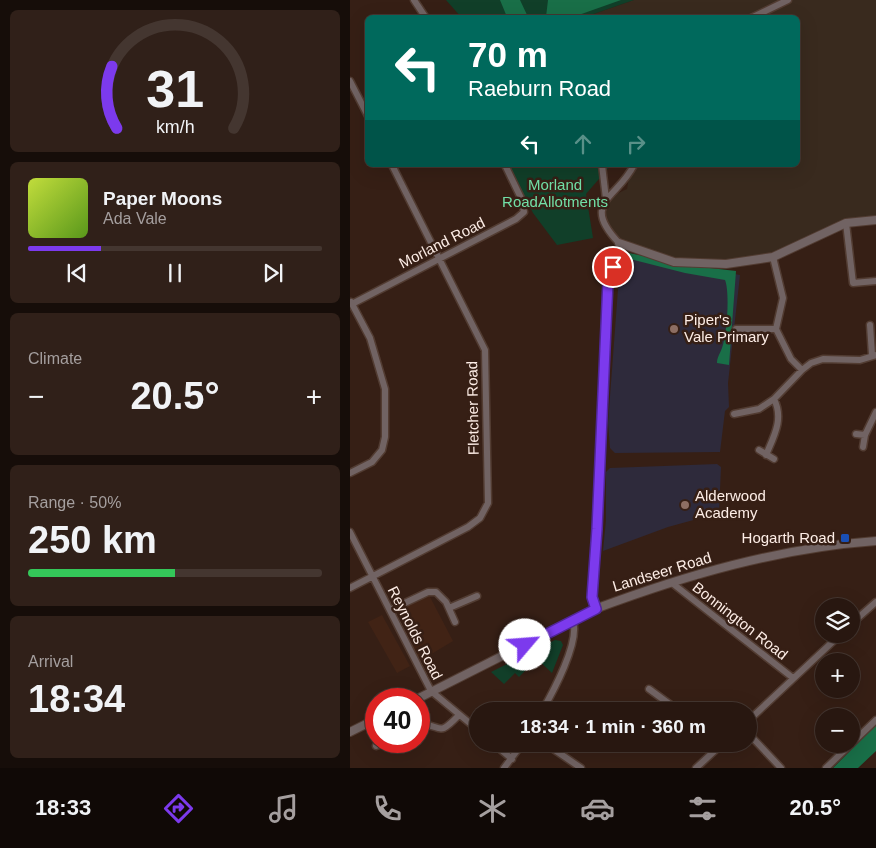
<!DOCTYPE html>
<html lang="en">
<head>
<meta charset="utf-8">
<style>
  :root { --surface:#281710; --page:#302019; --text:#f1f3f6; --muted:#a59f9f; --line:#443630; --accent:#7c3aed }
  body { margin:0; font-family:Arial,sans-serif; background:var(--page); color:var(--text); height:100vh; display:flex; flex-direction:column; font-size:19px; white-space:nowrap }
  * { box-sizing:border-box; margin:0 }
  p { font-size:16px; color:var(--muted) }
  .icon { flex:none; width:28px; height:28px; fill:none; stroke:currentColor; stroke-width:2; stroke-linecap:round; stroke-linejoin:round }
  .map { position:relative; flex:1; overflow:hidden }
  .side { display:flex; flex-direction:column; gap:10px; padding:10px; background:#160d09; width:350px }
  .side>* { flex:none }
  .guide { position:absolute; left:15px; top:15px; width:435px; height:152px; border-radius:8px; box-shadow:0 5px 20px #0002,0 0 0 1px var(--line); background:#00695c; color:#fff; overflow:hidden }
  .tools { position:absolute; left:465px; top:598px; display:grid; gap:10px }
  .tools a { display:grid; place-items:center; width:45px; height:45px; border-radius:50%; background:var(--surface); box-shadow:0 5px 20px #0002,0 0 0 1px var(--line); font-size:25px }
  .speed { position:absolute; left:15px; top:688px; display:flex; gap:10px; font-size:25px; font-weight:700; text-align:center }
  .speed>* { display:grid; place-content:center; width:65px; height:65px; border-radius:50%; background:var(--surface); box-shadow:0 5px 20px #0002,0 0 0 1px var(--line); line-height:1 }
  .speed .limit { border:8px solid #d22; background:#fff; color:#111 }
  .pin { position:absolute; display:grid; place-items:center; width:42px; height:42px; color:#fff; margin:-21px; border:2px solid #fff; border-radius:50%; box-shadow:0 1px 5px #0007 }
  .me { position:absolute; width:55px; margin:-28px; rotate:63deg; stroke-linejoin:round; filter:drop-shadow(0 0 4px #0008) }
  .turn { display:flex; align-items:center; gap:18px; height:105px; padding:0 20px; font-size:22px }
  .turn .icon { width:65px; height:65px; stroke-width:2.5 }
  .turn b { display:block; font-size:35px; line-height:42px }
  .lanes { display:flex; align-items:center; height:48px; padding:0 20px; background:#0003; justify-content:center; gap:25px; direction:ltr }
  .lanes .off { opacity:.35 }
  .big { font-size:38px; font-weight:600; line-height:1.1 }
  .side .card { flex:1; display:flex; flex-direction:column; justify-content:center; gap:8px; min-width:0; padding:0 18px; border-radius:8px; background:var(--page) }
  .side .dial { align-items:center; gap:0 }
  .dial svg { height:130px; overflow:visible; fill:none; stroke:var(--line); stroke-width:7; stroke-linecap:round; text-anchor:middle }
  .dial text { fill:var(--text); stroke:none }
  .song { display:flex; align-items:center; gap:15px }
  .cover { width:60px; height:60px; border-radius:8px; background:linear-gradient(135deg,hsl(70 70% 55%),hsl(90 70% 35%)) }
  .played { height:5px; border-radius:2px; background:linear-gradient(90deg,var(--accent) 25%,var(--line) 25%) }
  .keys { display:flex; justify-content:space-around; direction:ltr }
  .heat { display:flex; justify-content:space-between; align-items:center; font-size:28px; direction:ltr }
  .charge { height:8px; border-radius:4px; background:linear-gradient(90deg,#34c759 50%,var(--line) 0) }
  .trip { position:absolute; left:119px; top:702px; width:288px; height:50px; border-radius:25px; background:var(--surface); box-shadow:0 5px 20px #0002,0 0 0 1px var(--line); font-weight:600; line-height:50px; text-align:center }
  .tab-bar { display:flex; height:80px; justify-content:space-around; align-items:center; background:#100906; color:var(--muted) }
  .tab-bar .icon { width:35px; height:35px }
  .tab-bar .on { color:var(--accent) }
  .tab-bar b { font-size:22px; color:var(--text) }
  main { display:flex; flex:1; min-height:0 }
  .map>svg:first-child { display:block }
</style>
</head>
<body>
<main>
<section class="side">
<div class="card dial"><svg viewBox="0 0 100 80">
<path d="M14 69A42 42 0 1 1 86 69"/>
<path d="M14 69A42 42 0 0 1 11 31" stroke="#7c3aed"/>
<text x="50" y="56" font-size="32" font-weight="700">31</text>
<text x="50" y="72" font-size="11">km/h</text>
</svg></div>
<div class="card">
<div class="song"><i class="cover"></i><div><b>Paper Moons</b><p>Ada Vale</p></div></div>
<div class="played"></div>
<div class="keys"><svg class="icon" aria-label="previous" viewBox="0 0 24 24"><path d="M18 5L8 12l10 7zM5 5v14"/></svg><svg class="icon" aria-label="pause" viewBox="0 0 24 24"><path d="M8 5v14M16 5v14"/></svg><svg class="icon" aria-label="next" viewBox="0 0 24 24"><path d="M6 5l10 7-10 7zM19 5v14"/></svg></div>
</div>
<div class="card"><p>Climate</p>
<div class="heat"><a>−</a><b class="big">20.5°</b><a>+</a></div>
</div>
<div class="card"><p>Range · 50%</p><b class="big">250 km</b><div class="charge"></div></div>
<div class="card"><p>Arrival</p><b class="big">18:34</b></div>
</section>
<div class="map">
<svg width="526" height="768" viewBox="0 0 526 768">
  <rect width="100%" height="100%" fill="#361f15"/>
  <path fill="#412315" d="M 79,595 L 103,641 L 70,661 L 47,611 Z
    M 32,615 L 60,666 L 47,673 L 18,622 Z"/>
  <path fill="#392a1e" d="M 284,0 L 526,0 L 526,218 L 496,223 L 423,257 L 376,264 L 324,262 L 269,243 L 251,215 L 256,199 L 277,189 L 281,165 L 448,165 L 448,18 L 232,18 Z"/>
  <path fill="#2e2a3b" d="M 277,255 L 390,275 L 378,383 L 379,407 L 375,411 L 370,452 L 265,453 L 260,448 L 258,423 L 269,276 L 277,267 Z
    M 367,464 L 371,467 L 369,513 L 318,527 L 253,551 L 256,520 L 256,472 L 260,468 Z"/>
  <path fill="#113f29" d="M 96,0 L 284,0 L 232,18 L 111,17 Z
    M 159,165 L 261,165 L 236,194 L 243,238 L 207,245 L 183,213 Z
    M 205,640 L 211,641 L 213,645 L 202,673 L 187,659 L 169,677 L 165,673 L 154,684 L 141,672 Z"/>
  <path fill="#196f48" d="M 150,0 L 170,0 L 178,17 L 157,17 Z
    M 198,0 L 271,0 L 223,17 L 196,17 Z
    M 274,252 L 343,266 L 386,271 L 379,365 L 367,363 C 367,357 370,354 372,348 C 377,335 380,292 375,280 L 335,273 L 284,260 L 273,262 Z
    M 526,725 L 526,751 L 508,768 L 483,768 Z"/>
  <g fill="none" stroke-linecap="round" stroke-linejoin="round">
    <defs>
      <path id="minor" d="M 64,0 L 76,18
        M 401,18 L 438,0
        M 0,81 L 18,116
        M 252,165 L 256,199
        M 496,223 L 503,283 L 526,281
        M 269,243 C 230,202 267,199 284,165
        M 423,257 L 433,298 L 426,329 L 441,359 L 452,370
        M 2,304 L 166,219 L 174,212 L 171,198 L 155,165
        M 520,325 L 522,355
        M 386,329 L 426,329
        M 384,414 L 409,409 L 424,399 L 452,370 L 461,363 L 473,359 L 510,360 L 526,355
        M 506,434 L 515,435
        M 513,447 L 515,435 L 526,412
        M 409,450 L 424,459
        M 416,455 C 424,436 434,419 424,399
        M 0,473 L 22,462 L 32,450 L 35,437 L 35,389 L 20,338 L 1,302
        M 0,532 L 81,691 L 128,730
        M 322,583 L 443,678
        M 0,588 L 118,527 L 130,518 L 138,503 L 135,350 L 42,165
        M 99,608 L 127,596
        M 245,609 L 242,597 L 247,529 L 257,281 L 263,267
        M 40,610 L 78,592 L 86,592 L 96,602 L 105,622
        M 501,624 L 526,602
        M 299,689 L 329,711
        M 192,711 C 203,692 230,642 223,621
        M 398,721 L 491,634
        M 69,724 C 93,724 86,739 109,715
        M 398,733 L 431,768
        M 144,744 L 162,759
        M 196,744 L 231,768
        M 26,746 L 37,742
        M 154,768 L 172,744
        M 346,768 L 372,744
        M 476,768 L 526,720"/>
      <path id="tertiary" d="M 269,243 L 324,262 L 376,264 L 423,257 L 496,223 L 526,220
        M 67,699 L 245,609 C 336,575 429,548 526,541
        M 0,732 L 26,719"/>
    </defs>
    <use href="#minor" stroke="#523c32" stroke-width="9"/>
    <use href="#tertiary" stroke="#523c32" stroke-width="10"/>
    <use href="#minor" stroke="#716363" stroke-width="6"/>
    <use href="#tertiary" stroke="#716363" stroke-width="8"/>
  </g>
  <g fill="none" stroke-linecap="round" stroke-linejoin="round">
    <defs>
      <path id="route" d="M 175,645 L 246,609 L 242,597 L 247,529 L 258,281 L 263,267"/>
    </defs>
    <use href="#route" stroke="#51269a" stroke-width="12"/>
    <use href="#route" stroke="#7c3aed" stroke-width="9"/>
  </g>
  <g fill="#8d6e63" stroke="#361f15" stroke-width="2">
    <circle cx="324" cy="329" r="5"/>
    <circle cx="335" cy="505" r="5"/>
  </g>
  <rect fill="#1a4fb4" stroke="#361f15" stroke-width="2" x="490" y="533" width="10" height="10" rx="2.5"/>
  <g text-anchor="middle" stroke-width="5" stroke-linejoin="round" paint-order="stroke">
    <g font-size="15" fill="#72e0a7" stroke="#361f15">
      <text x="205" y="190">Morland<tspan x="205" dy="17">RoadAllotments</tspan></text>
    </g>
    <g font-size="15" fill="#fdede6" stroke="#361f15">
      <text transform="translate(92 243) rotate(-27)" y="5">Morland Road</text>
      <text transform="translate(123 408) rotate(-91)" y="5">Fletcher Road</text>
      <text transform="translate(312 572) rotate(-17)" y="5">Landseer Road</text>
      <text transform="translate(390 621) rotate(38)" y="5">Bonnington Road</text>
      <text transform="translate(65 633) rotate(63)" y="5">Reynolds Road</text>
    </g>
    <g font-size="15" fill="#fdede6" stroke="#361f15" text-anchor="start">
      <text x="334" y="325">Piper's<tspan x="334" dy="17">Vale Primary</tspan></text>
      <text x="345" y="501">Alderwood<tspan x="345" dy="17">Academy</tspan></text>
      <text x="485" y="543" text-anchor="end">Hogarth Road</text>
    </g>
  </g>
</svg>
<div class="tools">
<a><svg class="icon" aria-label="layers" viewBox="0 0 24 24"><path d="M12 4l9 5-9 5-9-5zM3 14l9 5 9-5"/></svg></a>
<a>+</a>
<a>−</a>
</div>
<div class="speed"><div class="limit">40</div></div>
<div class="pin" style="left:263px;top:267px;background:#d93025"><svg class="icon" aria-label="arrive" viewBox="0 0 24 24"><path d="M6 21V4h12l-3 4 3 4H6"/></svg></div>
<svg class="me" style="left:175px;top:645px" viewBox="-20 -20 40 40"><circle r="19" fill="#fff"/><path d="M0-13L10 11 0 6-10 11z" fill="#7c3aed"/></svg>
<div class="trip">18:34 · 1 min · 360 m</div>
<div class="guide">
<div class="turn"><svg class="icon" aria-label="left" viewBox="0 0 24 24"><path d="M17 20v-9H6M10 6l-5 5 5 5"/></svg><div><b>70 m</b>Raeburn Road</div></div>
<div class="lanes"><svg class="icon" aria-label="left" viewBox="0 0 24 24"><path d="M17 20v-9H6M10 6l-5 5 5 5"/></svg><svg class="icon off" aria-label="ahead" viewBox="0 0 24 24"><path d="M12 20V5M6 11l6-6 6 6"/></svg><svg class="icon off" aria-label="right" viewBox="0 0 24 24"><path d="M7 20v-9h11M14 6l5 5-5 5"/></svg></div>
</div>
</div>
</main>
<nav class="tab-bar">
<b>18:33</b>
<svg class="icon on" aria-label="directions" viewBox="0 0 24 24"><path d="M12 3l9 9-9 9-9-9zM9 14v-3h6M13 9l2 2-2 2"/></svg>
<svg class="icon" aria-label="music" viewBox="0 0 24 24"><path d="M9 18V5l10-2v13"/><circle cx="6" cy="18" r="3"/><circle cx="16" cy="16" r="3"/></svg>
<svg class="icon" aria-label="phone" viewBox="0 0 24 24"><path d="M5 4h4l2 5-3 2q2 4 5 5l2-3 5 2v4C11 20 4 13 5 4z"/></svg>
<svg class="icon" aria-label="climate" viewBox="0 0 24 24"><path d="M12 3v18M4 7l16 10M4 17L20 7"/></svg>
<svg class="icon" aria-label="car" viewBox="0 0 24 24"><path d="M5 17H2v-5l4-1 3-4h7l3 4 3 1v5h-3M9 17h6M6 11h13"/><circle cx="7" cy="17" r="2"/><circle cx="17" cy="17" r="2"/></svg>
<svg class="icon" aria-label="filters" viewBox="0 0 24 24"><path d="M4 7h16M4 17h16"/><circle cx="9" cy="7" r="2"/><circle cx="15" cy="17" r="2"/></svg>
<b>20.5°</b>
</nav>
</body>
</html>
